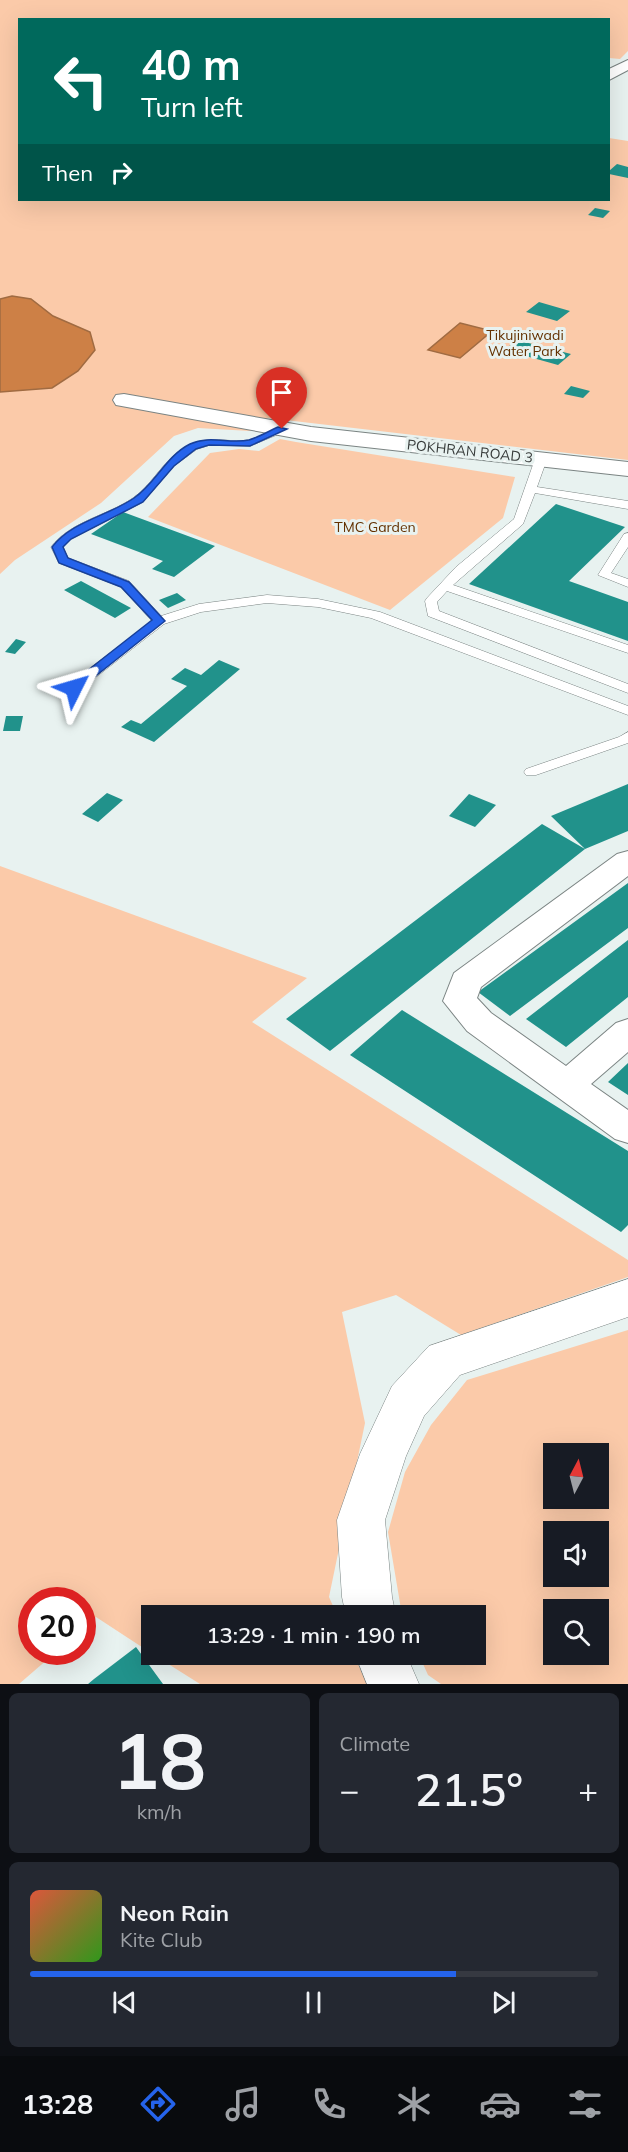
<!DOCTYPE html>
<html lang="en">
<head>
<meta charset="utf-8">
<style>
  :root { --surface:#171b24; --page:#242831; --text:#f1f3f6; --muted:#9ea1a6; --line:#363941; --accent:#2563eb }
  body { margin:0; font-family:Mulish,sans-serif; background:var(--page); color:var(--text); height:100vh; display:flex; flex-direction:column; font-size:22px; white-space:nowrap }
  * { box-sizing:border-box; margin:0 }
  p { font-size:20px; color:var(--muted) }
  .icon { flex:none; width:33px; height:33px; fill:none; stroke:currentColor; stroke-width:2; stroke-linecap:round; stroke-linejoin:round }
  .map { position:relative; height:1684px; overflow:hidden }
  .drawer { display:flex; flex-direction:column; gap:9px; padding:9px; background:#0d0f14; flex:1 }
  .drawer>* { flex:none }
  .hud { position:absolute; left:18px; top:18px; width:592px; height:183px; border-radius:0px; box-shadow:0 6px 24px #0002; background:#00695c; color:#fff; overflow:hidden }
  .needle { width:39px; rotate:7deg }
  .tools { position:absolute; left:543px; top:1443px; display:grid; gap:12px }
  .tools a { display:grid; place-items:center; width:66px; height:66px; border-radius:0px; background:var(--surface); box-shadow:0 6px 24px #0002; font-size:30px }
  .speed { position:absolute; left:18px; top:1587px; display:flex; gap:12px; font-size:30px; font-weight:700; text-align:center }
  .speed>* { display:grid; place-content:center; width:78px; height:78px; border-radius:50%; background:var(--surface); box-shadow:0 6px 24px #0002; line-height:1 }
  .speed .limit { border:9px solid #d22; background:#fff; color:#111 }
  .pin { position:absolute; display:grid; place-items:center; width:51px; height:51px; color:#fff; margin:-62px -26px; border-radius:50% 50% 50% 0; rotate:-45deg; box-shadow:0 0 6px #0007 }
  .pin .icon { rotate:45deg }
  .me { position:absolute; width:66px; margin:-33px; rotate:50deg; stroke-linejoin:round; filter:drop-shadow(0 0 4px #0008) }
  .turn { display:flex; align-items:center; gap:21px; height:126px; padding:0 24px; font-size:27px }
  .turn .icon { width:78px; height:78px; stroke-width:2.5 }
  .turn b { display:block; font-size:42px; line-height:51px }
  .then { display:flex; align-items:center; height:57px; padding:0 24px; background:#0003; gap:12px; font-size:22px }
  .big { font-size:45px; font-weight:600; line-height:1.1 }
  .drawer .tile { flex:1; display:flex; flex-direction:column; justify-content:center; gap:9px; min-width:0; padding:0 21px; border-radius:9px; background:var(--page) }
  .drawer .dial { align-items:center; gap:0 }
  .dial b { font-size:78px; line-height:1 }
  .song { display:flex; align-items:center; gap:18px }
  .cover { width:72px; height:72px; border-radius:9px; background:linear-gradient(135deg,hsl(10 70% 55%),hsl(110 70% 35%)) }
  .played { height:6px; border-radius:3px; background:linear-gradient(90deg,var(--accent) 75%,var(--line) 75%) }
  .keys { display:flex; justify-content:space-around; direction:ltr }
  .heat { display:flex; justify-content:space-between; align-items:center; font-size:33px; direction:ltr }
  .drawer .tiles { flex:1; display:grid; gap:9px; grid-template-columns:1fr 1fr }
  .tile:last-child { grid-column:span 2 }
  .trip { position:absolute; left:141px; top:1605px; width:345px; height:60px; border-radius:0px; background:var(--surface); box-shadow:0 6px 24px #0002; font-weight:600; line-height:60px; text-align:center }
  .menu { display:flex; height:96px; justify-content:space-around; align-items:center; background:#090b0e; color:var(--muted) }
  .menu .icon { width:42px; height:42px }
  .menu .on { color:var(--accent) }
  .menu b { font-size:27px; color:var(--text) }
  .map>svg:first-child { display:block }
</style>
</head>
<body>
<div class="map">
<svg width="628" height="1684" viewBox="0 0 628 1684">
  <rect width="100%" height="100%" fill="#e8f2f0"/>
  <path fill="#fbcaa9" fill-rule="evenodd" d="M 0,0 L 628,0 L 628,51 L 620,59 L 609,58 L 609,20 L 20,20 L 20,200 L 609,200 L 609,138 L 628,141 L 628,460 L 268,418 L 250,431 L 198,428 L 174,436 L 101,503 L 15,560 L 0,574 Z
    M 280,439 L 296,442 L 515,477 L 503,518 L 390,610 L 148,517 L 210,453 L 239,449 L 259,451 Z
    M 0,866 L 307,978 L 252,1022 L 628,1260 L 628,1277 L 461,1335 L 396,1295 L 342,1312 L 365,1423 L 329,1597 L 337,1615 L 152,1616 L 151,1653 L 96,1617 L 83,1628 L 82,1600 L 32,1600 L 32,1652 L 56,1652 L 19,1684 L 0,1684 Z
    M 628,1330 L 628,1684 L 441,1684 L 428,1675 L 419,1655 L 476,1654 L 476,1616 L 402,1615 L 388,1532 L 405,1472 L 431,1425 L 467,1380 ZM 554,1454 L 598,1454 L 598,1498 L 554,1498 ZM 554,1532 L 598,1532 L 598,1576 L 554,1576 ZM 554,1610 L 598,1610 L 598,1654 L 554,1654 Z
    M 154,1655 L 354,1655 L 367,1684 L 200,1684 Z"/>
  <path fill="#cd8046" stroke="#a06b42" stroke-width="1.5" d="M 12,296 L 31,299 L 53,316 L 90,332 L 95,350 L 78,371 L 52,388 L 0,392 L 0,299 Z
    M 460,323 L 492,331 L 460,358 L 428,350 Z"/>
  <path fill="#21928b" d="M 617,164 L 628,167 L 628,178 L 609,174 L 609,171 Z
    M 595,208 L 610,211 L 603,218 L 588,215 Z
    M 539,302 L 570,311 L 557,321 L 526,312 Z
    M 517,340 L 571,354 L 558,365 L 504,350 Z
    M 571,386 L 590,391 L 583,398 L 564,394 Z
    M 556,504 L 625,527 L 569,581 L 628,602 L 628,641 L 469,584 Z
    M 123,512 L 215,546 L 174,577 L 152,569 L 163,561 L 91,534 Z
    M 81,581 L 131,608 L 115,618 L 64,590 Z
    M 177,593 L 186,600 L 168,608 L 159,600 Z
    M 16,639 L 26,642 L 15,654 L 5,652 Z
    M 219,660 L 240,669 L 154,742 L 121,727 L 131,720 L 141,724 L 187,686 L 171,679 L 185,668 L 201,675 Z
    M 6,716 L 23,716 L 20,731 L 3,731 Z
    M 628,784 L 628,831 L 585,849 L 330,1051 L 286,1019 L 542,824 L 585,849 L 551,816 Z
    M 107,793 L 123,800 L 98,822 L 82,814 Z
    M 469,794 L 496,805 L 475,827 L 449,816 Z
    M 628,883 L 628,928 L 510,1016 L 478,992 Z
    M 628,940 L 628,997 L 566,1047 L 526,1019 Z
    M 402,1010 L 628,1151 L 628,1225 L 621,1232 L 350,1055 Z
    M 628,1063 L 628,1095 L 608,1082 Z
    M 136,1647 L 163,1684 L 88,1684 L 94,1679 Z"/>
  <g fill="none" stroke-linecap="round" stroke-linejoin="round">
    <defs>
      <path id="service" d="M 282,426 L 286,427 L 286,431 L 250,446 L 210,445 L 197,449 L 174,466 L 143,502 L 71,539 L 63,547 L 68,558 L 129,581 L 161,616 L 199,604 L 267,595 L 318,599 L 380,612 L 628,706 L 628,715 L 371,618 L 318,607 L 267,603 L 201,612 L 164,624 L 78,691 L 68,691 L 66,688 L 68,685 L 152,621 L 121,587 L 59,563 L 51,547 C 71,521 107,516 133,498 C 153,485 164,457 189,445 C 209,435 228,443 248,440 C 260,438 270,429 282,426 Z
        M 541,456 L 547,459 L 537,487 L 628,501 L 628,509 L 535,493 L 523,524 L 453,585 L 628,645 L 628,653 L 447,591 L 437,602 L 439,611 L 628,684 L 628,693 L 428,616 L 425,601 L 427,598 L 456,567 L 514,519 L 535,459 Z
        M 628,533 L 628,547 L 611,573 L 628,579 L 628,587 L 598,575 L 624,534 Z
        M 628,732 L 628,743 L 536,775 L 526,775 L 524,772 L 526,769 L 619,737 Z"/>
      <path id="minor" d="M 628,60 L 628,70 L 609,80 L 609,69 Z
        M 124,394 L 311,427 L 628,462 L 628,476 L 311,441 L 116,405 L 113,400 L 116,395 Z
        M 628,851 L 628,876 L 481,987 L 477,998 L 491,1013 L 566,1066 L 616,1023 L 628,1019 L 628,1052 L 591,1084 L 628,1110 L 628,1143 L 615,1139 L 467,1031 L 443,1001 L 454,973 L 617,854 Z"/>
      <path id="tertiary" d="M 628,1279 L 628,1317 L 460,1375 L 424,1416 L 406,1456 L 385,1520 L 392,1597 L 396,1616 L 346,1616 L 342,1597 L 337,1520 L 360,1454 L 392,1386 L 429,1346 Z
        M 355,1654 L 406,1654 L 419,1684 L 367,1684 Z"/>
    </defs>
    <use href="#service" stroke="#7b8483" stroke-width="1"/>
    <use href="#minor" stroke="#7b8483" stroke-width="2"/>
    <use href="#tertiary" stroke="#7b8483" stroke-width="1"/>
    <use href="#service" fill="#fff" fill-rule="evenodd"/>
    <use href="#minor" fill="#fff" fill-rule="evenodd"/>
    <use href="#tertiary" fill="#fff" fill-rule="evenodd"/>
  </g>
  <path fill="#2563eb" stroke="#184099" stroke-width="1.5" d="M 278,427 L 287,429 L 250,446 L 209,445 L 196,449 L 174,466 L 143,502 L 71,539 L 63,547 L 68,558 L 129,582 L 165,621 L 78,690 L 69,690 L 69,685 L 152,620 L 121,587 L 59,563 L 52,547 C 72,521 108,516 134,498 C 155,484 166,456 190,444 C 210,435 229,444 249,440 C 259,437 269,431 278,427 Z"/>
  <g text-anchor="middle" stroke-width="6" stroke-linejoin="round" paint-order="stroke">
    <g font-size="14" fill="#633100" stroke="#e8f2f0">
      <text x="525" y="340">Tikujiniwadi<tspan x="525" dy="16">Water Park</tspan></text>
      <text x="375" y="532">TMC Garden</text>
    </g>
    <g font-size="14" fill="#373b3a" stroke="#e8f2f0">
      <text transform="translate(470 451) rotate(6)" y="5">POKHRAN ROAD 3</text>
    </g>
  </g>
</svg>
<div class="tools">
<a><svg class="needle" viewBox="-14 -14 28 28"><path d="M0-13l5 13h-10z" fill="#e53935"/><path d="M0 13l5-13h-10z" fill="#9ea1a6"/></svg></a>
<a><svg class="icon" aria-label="sound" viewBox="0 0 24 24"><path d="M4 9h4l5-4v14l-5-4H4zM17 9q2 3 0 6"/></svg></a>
<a><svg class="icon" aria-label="search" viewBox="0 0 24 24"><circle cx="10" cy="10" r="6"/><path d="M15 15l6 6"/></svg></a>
</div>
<div class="speed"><div class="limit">20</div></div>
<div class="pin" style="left:282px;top:429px;background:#d93025"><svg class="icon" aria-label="arrive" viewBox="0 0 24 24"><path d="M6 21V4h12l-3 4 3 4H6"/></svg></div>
<svg class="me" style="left:74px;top:688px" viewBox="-20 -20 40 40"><path d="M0-17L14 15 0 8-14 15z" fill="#2563eb" stroke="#fff" stroke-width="4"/></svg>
<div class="trip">13:29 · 1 min · 190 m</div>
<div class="hud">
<div class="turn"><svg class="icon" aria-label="left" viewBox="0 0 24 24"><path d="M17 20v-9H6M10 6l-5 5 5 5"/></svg><div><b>40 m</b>Turn left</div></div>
<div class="then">Then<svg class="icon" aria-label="right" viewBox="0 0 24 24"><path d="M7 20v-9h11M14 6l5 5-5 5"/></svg></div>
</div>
</div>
<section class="drawer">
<div class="tiles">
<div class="tile dial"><b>18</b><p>km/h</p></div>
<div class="tile"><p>Climate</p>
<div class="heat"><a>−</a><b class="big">21.5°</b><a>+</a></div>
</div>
<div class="tile">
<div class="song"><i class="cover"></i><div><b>Neon Rain</b><p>Kite Club</p></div></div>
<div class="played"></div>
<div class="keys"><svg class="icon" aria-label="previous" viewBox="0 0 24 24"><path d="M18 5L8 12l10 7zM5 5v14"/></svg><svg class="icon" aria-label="pause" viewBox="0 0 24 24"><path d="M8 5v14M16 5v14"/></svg><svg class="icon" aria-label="next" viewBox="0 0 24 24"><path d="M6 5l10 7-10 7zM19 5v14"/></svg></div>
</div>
</div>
</section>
<nav class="menu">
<b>13:28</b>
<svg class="icon on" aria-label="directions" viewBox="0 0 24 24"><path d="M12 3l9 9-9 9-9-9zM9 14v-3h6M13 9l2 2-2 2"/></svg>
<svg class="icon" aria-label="music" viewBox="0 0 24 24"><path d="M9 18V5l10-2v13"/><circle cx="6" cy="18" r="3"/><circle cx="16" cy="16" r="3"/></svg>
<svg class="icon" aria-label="phone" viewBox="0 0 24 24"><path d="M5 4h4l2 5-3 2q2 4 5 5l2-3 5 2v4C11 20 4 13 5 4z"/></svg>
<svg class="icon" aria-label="climate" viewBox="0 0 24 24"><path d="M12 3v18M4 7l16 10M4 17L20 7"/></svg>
<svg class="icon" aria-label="car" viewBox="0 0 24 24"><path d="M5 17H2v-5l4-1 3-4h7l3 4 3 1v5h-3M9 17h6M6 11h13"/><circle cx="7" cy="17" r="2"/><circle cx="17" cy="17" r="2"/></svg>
<svg class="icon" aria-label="filters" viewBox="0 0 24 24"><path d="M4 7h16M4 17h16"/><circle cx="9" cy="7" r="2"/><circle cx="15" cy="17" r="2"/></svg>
</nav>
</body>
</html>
